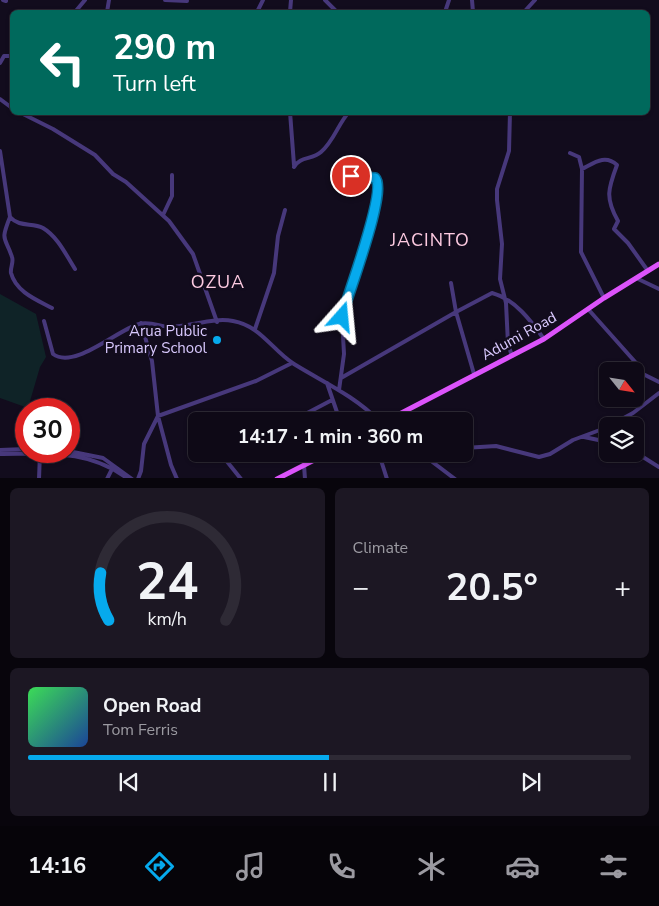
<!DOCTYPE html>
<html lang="en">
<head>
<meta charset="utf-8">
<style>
  :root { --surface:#0e0916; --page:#1c1723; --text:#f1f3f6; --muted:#9b9aa1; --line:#2e2a35; --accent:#06aaed }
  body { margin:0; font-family:"Nunito Sans",sans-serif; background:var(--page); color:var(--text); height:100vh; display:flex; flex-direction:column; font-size:19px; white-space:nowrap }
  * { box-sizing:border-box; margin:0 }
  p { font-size:16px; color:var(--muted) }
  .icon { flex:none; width:28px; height:28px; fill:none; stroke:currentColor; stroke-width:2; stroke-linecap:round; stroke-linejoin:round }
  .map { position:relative; height:478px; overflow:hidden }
  .panel { display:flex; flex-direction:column; gap:10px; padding:10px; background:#08050c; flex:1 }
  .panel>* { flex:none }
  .hud { position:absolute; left:10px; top:10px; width:640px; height:105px; border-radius:8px; box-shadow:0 1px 4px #0004,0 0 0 1px var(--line); background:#00695c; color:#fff; overflow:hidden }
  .needle { width:32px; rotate:120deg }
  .fabs { position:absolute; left:599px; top:362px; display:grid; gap:10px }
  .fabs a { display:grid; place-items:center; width:45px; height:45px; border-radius:8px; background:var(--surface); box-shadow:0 1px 4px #0004,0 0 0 1px var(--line); font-size:25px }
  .speed { position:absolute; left:15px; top:398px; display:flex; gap:10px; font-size:25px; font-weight:700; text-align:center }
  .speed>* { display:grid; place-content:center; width:65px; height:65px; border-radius:50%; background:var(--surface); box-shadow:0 1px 4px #0004,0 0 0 1px var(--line); line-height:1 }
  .speed .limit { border:8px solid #d22; background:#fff; color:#111 }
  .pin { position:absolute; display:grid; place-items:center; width:42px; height:42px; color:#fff; margin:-21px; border:2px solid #fff; border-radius:50%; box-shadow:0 1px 5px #0007 }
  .me { position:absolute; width:55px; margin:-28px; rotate:18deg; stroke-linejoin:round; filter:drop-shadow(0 0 4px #0008) }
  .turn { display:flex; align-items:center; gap:18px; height:105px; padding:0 20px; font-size:22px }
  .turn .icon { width:65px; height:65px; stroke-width:2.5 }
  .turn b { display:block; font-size:35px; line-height:42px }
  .big { font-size:38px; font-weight:700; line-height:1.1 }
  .panel .tile { flex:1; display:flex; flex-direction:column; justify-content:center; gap:8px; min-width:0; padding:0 18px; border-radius:8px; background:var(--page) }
  .panel .dial { align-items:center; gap:0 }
  .dial svg { height:130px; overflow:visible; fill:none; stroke:var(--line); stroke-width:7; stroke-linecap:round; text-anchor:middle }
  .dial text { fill:var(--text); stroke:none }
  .song { display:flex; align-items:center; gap:15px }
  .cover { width:60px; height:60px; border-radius:8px; background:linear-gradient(135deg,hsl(130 70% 55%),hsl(220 70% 35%)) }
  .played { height:5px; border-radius:2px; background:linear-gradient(90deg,var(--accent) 50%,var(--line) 50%) }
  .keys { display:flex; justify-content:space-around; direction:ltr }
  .heat { display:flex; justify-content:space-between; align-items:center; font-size:28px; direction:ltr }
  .panel .tiles { flex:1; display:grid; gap:10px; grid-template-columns:1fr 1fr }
  .tile:last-child { grid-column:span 2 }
  .trip { position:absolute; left:188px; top:412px; width:285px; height:50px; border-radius:8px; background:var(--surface); box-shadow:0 1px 4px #0004,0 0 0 1px var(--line); font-weight:700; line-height:50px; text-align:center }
  .dock { display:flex; height:80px; justify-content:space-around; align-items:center; background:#060409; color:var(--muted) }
  .dock .icon { width:35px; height:35px }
  .dock .current { color:var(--accent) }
  .dock b { font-size:22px; color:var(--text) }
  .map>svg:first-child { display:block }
</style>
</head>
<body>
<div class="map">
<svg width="659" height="479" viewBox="0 0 659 479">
  <rect width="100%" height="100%" fill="#120c1d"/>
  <path fill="#0f2327" d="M 0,294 L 36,314 L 46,357 L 40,367 L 28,408 L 0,398 Z"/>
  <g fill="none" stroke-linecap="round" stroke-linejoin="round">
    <path stroke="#47387b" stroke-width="4" d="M 3,0 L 6,1
      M 165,0 L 187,1
      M 325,0 L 337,12
      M 472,0 L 473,12
      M 75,12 L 85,0
      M 107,12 L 109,0
      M 206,12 L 207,11
      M 257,12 L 263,0
      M 290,12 L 291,0
      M 445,12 L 449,0
      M 524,12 L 535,0
      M 0,63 L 4,56 L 12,56
      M 0,99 L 12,108
      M 19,112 L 53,129 L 95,155 L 113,174 L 126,182 L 169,221 L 193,254 L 217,322
      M 290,112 L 294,165
      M 510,112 L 509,151 L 497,189 L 497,200 L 502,244 L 500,279 L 506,303 L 508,344 L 512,356
      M 0,151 L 10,217 C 20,228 32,222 43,228 C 58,237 66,255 75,269
      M 570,153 L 579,157 L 582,169 L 581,252 L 604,298
      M 294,167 C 300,156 312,160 321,152 C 334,141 338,124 349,112
      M 582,169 C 594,163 605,154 617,165 C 608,189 605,198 618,221 L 614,229 L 628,243 L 648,271
      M 163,215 L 172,196 L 172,175
      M 10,217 C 0,242 5,236 12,257 C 14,262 10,268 11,273 C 16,292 37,300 52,308
      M 636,278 L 659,289
      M 451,283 L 456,312 L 474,374
      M 588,309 L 637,364 L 641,373 L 659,382
      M 44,321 L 53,354 C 74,370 117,330 139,324 C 149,321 159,326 169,327 C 190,327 213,317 233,321 C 261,326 272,350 294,364 C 323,382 355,396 379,421
      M 141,323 L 152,361 L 158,416 L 171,465 L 177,479
      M 255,329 L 274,273 L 278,236 L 285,210
      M 341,378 L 456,312 L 492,293 C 515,299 531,321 544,339
      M 327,383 L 340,421
      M 339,390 L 344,354 L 342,317 L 373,215 L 378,187 L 375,178 L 354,177 L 347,171
      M 292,421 L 332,400
      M 609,426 L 633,413 L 659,393
      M 584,437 L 608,442
      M 464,448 L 496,446 L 539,457 L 550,454 L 573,440 L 608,427
      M 0,450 L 26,449
      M 68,451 L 103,458 L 132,479
      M 635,452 L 659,467
      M 0,454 C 47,454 89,449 128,479
      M 221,454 L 241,479
      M 379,454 L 387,479
      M 422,454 L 455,479
      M 304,465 L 305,479
      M 39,479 L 40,453
      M 107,479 L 113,467
      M 138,479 L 141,471 L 144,444 L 158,416 L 256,381 L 292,363"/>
    <path stroke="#dc53fb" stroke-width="5" d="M 386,421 L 544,339 L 604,298 L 659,264
      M 277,479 L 326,454"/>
  </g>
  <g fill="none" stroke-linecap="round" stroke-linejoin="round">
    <defs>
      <path id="route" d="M 342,317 C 347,295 388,191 375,178 L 351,176"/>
    </defs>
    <use href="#route" stroke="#046e9a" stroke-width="12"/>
    <use href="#route" stroke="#06aaed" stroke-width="9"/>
  </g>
  <circle fill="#06aaed" stroke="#120c1d" stroke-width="2" cx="217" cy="340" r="5"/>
  <g text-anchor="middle" stroke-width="5" stroke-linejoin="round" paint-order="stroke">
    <g font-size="15" fill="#d9c9fe" stroke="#120c1d" text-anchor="end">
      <text x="207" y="336">Arua Public<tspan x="207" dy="17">Primary School</tspan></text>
    </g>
    <g font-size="15" fill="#d9c9fe" stroke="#120c1d">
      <text transform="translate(519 336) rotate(-29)" y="5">Adumi Road</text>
    </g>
    <g font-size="18" letter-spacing="1" fill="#fecbe2" stroke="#120c1d">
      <text x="430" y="246">JACINTO</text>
      <text x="218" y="288">OZUA</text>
    </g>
  </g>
</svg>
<div class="fabs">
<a><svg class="needle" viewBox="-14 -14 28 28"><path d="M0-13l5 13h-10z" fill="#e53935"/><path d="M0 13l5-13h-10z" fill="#9b9aa1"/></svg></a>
<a><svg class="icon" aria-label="layers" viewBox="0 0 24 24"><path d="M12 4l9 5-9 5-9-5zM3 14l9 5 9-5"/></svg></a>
</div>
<div class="speed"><div class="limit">30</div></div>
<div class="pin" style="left:351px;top:176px;background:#d93025"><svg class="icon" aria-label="arrive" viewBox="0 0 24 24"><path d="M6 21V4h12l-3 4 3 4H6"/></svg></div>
<svg class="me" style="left:342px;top:317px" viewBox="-20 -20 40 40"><path d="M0-17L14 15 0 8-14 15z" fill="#06aaed" stroke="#fff" stroke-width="4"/></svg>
<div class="trip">14:17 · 1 min · 360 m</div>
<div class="hud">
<div class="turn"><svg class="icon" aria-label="left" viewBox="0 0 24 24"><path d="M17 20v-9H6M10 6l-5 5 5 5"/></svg><div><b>290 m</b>Turn left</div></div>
</div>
</div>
<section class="panel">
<div class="tiles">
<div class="tile dial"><svg viewBox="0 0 100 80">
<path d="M14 69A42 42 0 1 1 86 69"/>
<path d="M14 69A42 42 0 0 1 9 40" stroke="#06aaed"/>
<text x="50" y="56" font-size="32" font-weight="700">24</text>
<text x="50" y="72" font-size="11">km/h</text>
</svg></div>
<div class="tile"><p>Climate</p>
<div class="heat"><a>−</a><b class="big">20.5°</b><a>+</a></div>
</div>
<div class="tile">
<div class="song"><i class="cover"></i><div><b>Open Road</b><p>Tom Ferris</p></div></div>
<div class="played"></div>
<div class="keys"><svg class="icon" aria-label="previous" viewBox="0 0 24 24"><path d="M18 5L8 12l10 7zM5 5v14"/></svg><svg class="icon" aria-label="pause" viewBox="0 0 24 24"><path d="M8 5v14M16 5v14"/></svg><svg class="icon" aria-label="next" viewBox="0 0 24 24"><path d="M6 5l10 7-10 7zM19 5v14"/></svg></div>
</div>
</div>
</section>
<nav class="dock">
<b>14:16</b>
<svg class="icon current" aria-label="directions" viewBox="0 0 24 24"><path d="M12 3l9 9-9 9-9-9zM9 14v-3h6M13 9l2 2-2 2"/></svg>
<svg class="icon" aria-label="music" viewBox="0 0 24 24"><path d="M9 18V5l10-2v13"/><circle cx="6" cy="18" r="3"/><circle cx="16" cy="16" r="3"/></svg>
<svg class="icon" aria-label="phone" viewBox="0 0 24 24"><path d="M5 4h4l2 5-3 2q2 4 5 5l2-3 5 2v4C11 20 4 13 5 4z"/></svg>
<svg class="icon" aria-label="climate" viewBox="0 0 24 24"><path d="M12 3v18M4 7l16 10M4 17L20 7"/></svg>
<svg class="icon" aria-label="car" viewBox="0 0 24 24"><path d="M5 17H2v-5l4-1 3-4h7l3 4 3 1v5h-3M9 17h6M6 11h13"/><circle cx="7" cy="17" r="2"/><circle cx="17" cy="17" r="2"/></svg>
<svg class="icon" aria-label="filters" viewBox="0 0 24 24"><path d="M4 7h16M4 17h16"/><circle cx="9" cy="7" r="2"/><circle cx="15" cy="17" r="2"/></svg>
</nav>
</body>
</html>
